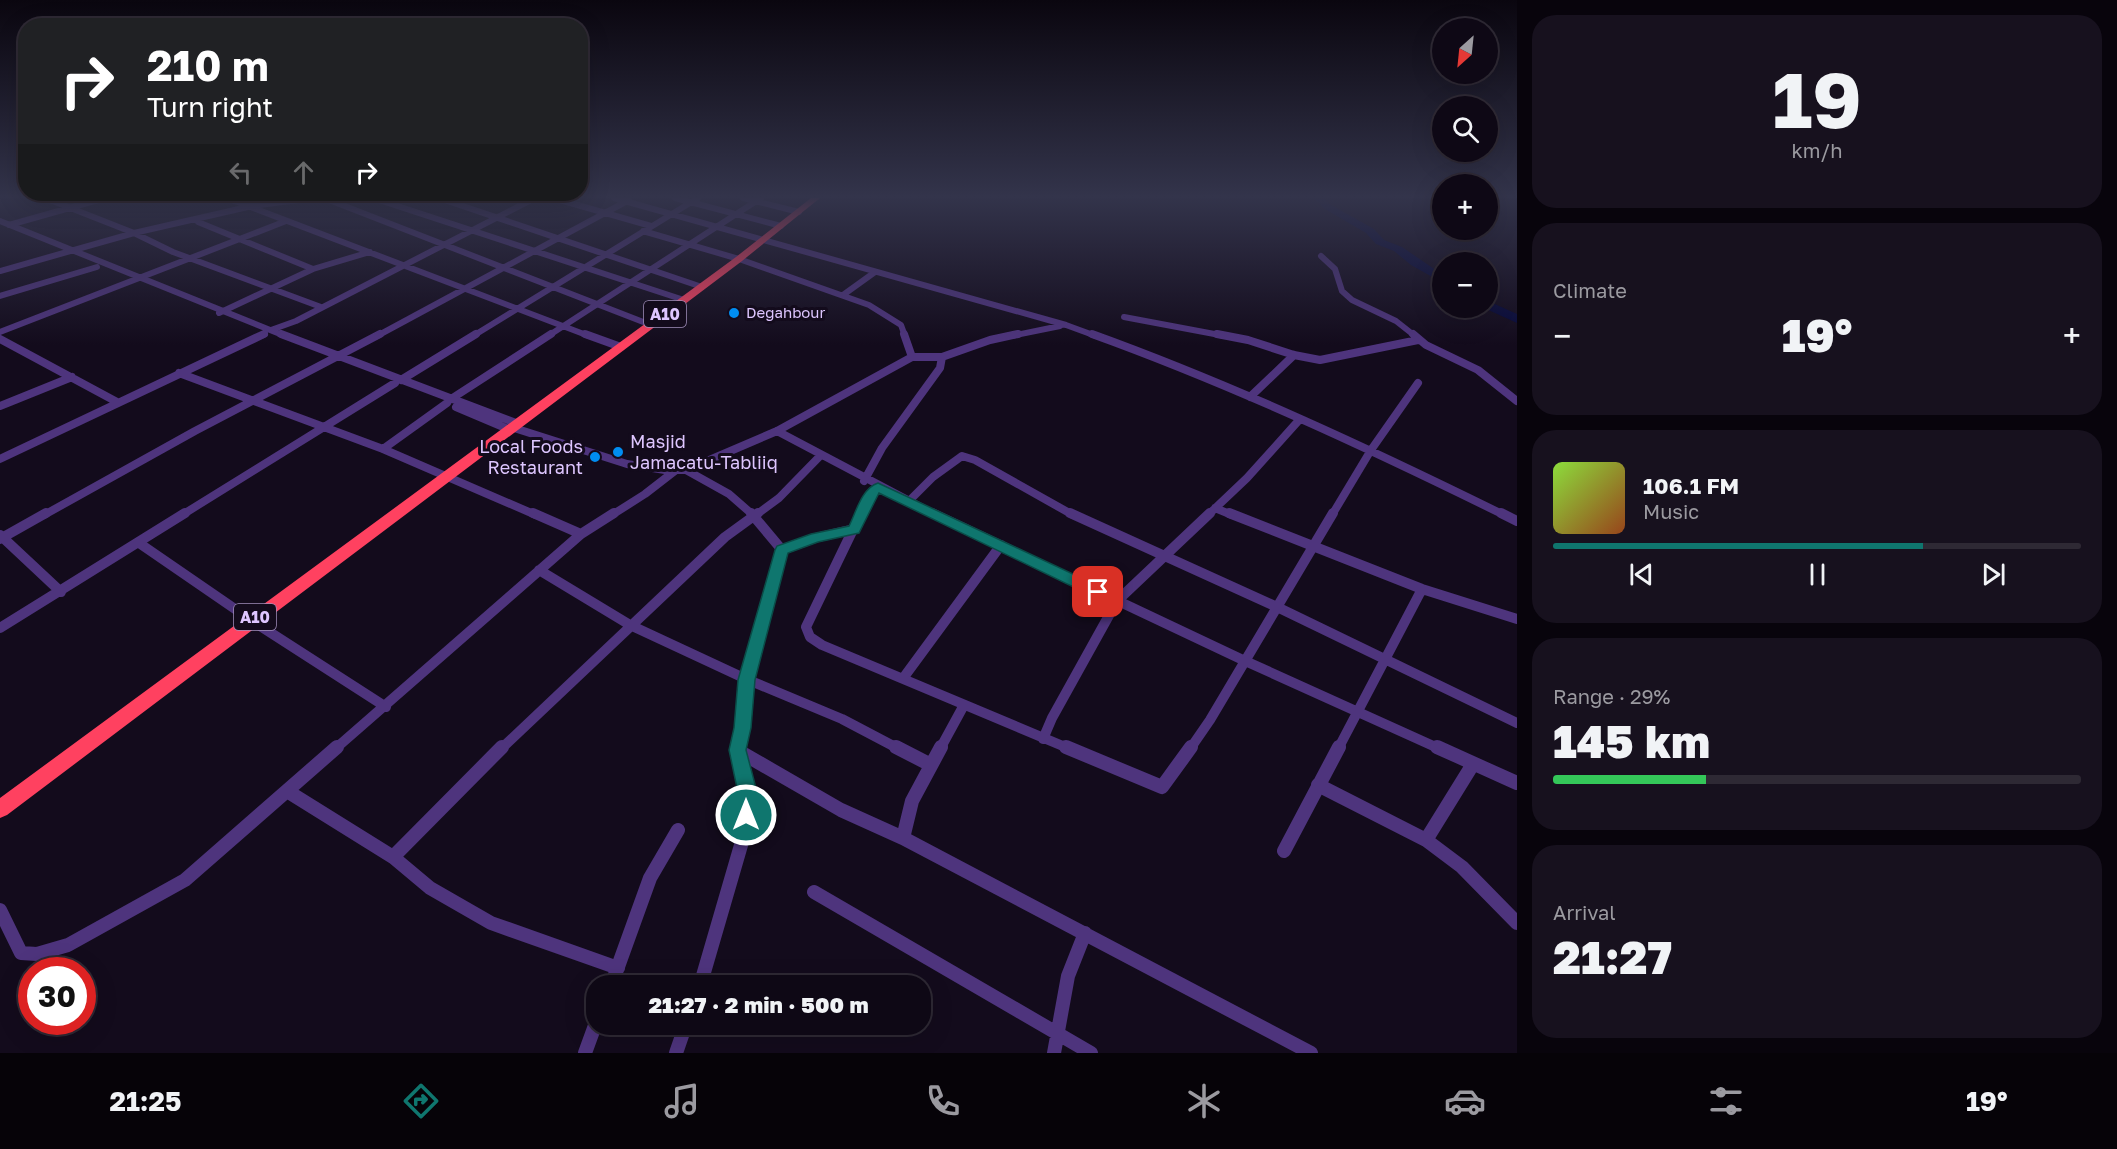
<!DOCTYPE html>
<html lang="en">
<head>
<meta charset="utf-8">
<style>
  :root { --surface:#0e0815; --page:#17111e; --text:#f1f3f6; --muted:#9b9aa0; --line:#2e2934; --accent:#0f766e }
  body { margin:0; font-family:"Golos Text",sans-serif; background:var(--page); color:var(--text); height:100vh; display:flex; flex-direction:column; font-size:22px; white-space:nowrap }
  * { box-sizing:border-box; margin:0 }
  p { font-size:20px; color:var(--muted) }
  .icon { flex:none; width:33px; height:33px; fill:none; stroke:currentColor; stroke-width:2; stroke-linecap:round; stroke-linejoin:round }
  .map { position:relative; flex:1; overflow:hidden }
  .side { display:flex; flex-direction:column; gap:15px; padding:15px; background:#08040c; width:600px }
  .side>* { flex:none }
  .hud { position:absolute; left:18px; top:18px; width:570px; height:183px; border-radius:24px; box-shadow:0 6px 24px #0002,0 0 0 2px var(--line); background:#202124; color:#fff; overflow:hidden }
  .needle { width:39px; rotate:207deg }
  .buttons { position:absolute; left:1432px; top:18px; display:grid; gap:12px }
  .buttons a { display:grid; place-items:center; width:66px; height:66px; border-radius:50%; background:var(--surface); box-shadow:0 6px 24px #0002,0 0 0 2px var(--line); font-size:30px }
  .speed { position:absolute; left:18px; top:957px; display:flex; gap:12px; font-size:30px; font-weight:700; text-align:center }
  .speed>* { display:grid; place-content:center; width:78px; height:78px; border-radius:50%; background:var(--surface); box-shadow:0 6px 24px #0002,0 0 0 2px var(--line); line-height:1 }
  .speed .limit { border:9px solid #d22; background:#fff; color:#111 }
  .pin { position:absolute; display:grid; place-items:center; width:51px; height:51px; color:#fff; margin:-26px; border-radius:12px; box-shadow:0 3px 9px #0006 }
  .me { position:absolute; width:66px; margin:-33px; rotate:0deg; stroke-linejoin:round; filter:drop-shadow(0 0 4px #0008) }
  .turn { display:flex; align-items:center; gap:21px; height:126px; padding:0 30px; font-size:27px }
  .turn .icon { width:78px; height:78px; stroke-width:2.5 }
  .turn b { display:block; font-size:42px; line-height:51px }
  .lanes { display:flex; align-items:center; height:57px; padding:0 30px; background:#0003; justify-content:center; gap:30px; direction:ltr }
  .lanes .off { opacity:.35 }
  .big { font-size:45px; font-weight:800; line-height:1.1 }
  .side .tile { flex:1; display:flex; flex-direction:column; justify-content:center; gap:9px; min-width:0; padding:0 21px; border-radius:24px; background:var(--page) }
  .side .dial { align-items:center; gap:0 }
  .dial b { font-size:78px; line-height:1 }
  .song { display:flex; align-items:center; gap:18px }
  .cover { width:72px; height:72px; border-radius:9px; background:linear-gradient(135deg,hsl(90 70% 55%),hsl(20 70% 35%)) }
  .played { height:6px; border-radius:3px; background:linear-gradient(90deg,var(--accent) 70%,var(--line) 70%) }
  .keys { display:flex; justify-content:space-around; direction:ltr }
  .heat { display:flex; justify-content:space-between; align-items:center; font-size:33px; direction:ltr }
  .charge { height:9px; border-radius:4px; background:linear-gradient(90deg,#34c759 29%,var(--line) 0) }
  .trip { position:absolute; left:586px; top:975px; width:345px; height:60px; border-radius:24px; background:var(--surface); box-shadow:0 6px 24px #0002,0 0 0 2px var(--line); font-weight:800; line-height:60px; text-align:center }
  .menu { display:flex; height:96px; justify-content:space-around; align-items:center; background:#060308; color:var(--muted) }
  .menu .icon { width:42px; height:42px }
  .menu .on { color:var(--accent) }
  .menu b { font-size:27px; color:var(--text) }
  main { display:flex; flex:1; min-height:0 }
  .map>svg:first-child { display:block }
</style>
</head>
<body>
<main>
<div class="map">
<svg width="1517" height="1053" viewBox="0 0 1517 1053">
  <rect width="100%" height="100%" fill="#130b1c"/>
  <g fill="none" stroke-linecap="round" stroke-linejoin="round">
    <path fill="#070939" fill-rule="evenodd" d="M 1314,198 L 1324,198 L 1331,205 L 1374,229 L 1384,240 L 1402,247 L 1443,275 L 1443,283 L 1411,265 L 1394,251 L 1376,244 L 1366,233 L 1325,209 Z
      M 1488,301 L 1517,314 L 1517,323 L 1484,308 L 1488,308 Z"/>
    <path stroke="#4e347d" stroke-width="6" d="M 45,198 L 134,233 L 252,206 L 313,198
      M 227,198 L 589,336
      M 324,198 L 651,325
      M 373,198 L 684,300
      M 439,198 L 702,287
      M 516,198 L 529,201
      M 553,198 L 651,226
      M 614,198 L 1066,325 L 1096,336
      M 675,198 L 781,226
      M 743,198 L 799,212
      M 197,219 L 198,222 L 313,269
      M 0,221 L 285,336
      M 9,225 L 105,198
      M 643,231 L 739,259 L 869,305 L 901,325 L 905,336
      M 1321,256 L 1335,269 L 1342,291 L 1352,300 L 1396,321 L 1415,336
      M 0,271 L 134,233 L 173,252 L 321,307
      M 843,295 L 875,272
      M 0,296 L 97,267
      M 219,313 L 313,269 L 370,252
      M 1124,317 L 1225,336
      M 271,330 L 296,321 L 529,201
      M 0,332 L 286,221
      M 261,336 L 265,334
      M 377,336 L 629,200
      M 473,336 L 698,198
      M 548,336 L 761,198
      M 1011,336 L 1060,326"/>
    <path stroke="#4e347d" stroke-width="8" d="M 281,334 L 516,423
      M 585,334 L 621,347
      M 904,334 L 912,357
      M 1092,334 C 1233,385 1370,449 1504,515
      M 1217,334 L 1248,340 L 1294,355 L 1320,360 L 1418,340
      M 1413,334 L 1426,345 L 1478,370 L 1517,401
      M 0,339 L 117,402
      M 179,373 L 383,449 L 536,515
      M 401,380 L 476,334
      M 1250,397 L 1294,355
      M 451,399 L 551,334
      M 0,406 L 72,377
      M 456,407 L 508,429
      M 511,427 L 627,464 L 665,470 L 686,470 L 777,431 L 912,357 L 942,357 L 990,340 L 1018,334
      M 777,431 L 936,515
      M 383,449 L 447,403
      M 0,459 L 264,334
      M 686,470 L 729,494 L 753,515
      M 864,481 L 882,448 L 940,368 L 942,357
      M 908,502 L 933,477 L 962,456 L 975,460 L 1073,515
      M 1215,508 L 1232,515
      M 44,515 L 195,431 L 380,334
      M 182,515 L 395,383
      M 612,515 L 645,494 L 676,470
      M 756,515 L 779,498 L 820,456
      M 860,515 L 869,497 L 878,487
      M 1208,515 L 1247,478 L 1300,419
      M 1332,515 L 1371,450 L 1418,383"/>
    <path stroke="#4e347d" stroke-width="10" d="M 533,513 L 581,534
      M 751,513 L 782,550
      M 861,513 L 806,627 L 810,637 L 822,645 L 1070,749
      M 932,513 L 1243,660 L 1440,749
      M 1070,513 L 1275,606 L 1517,723
      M 1229,513 L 1422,589 L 1517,619
      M 1501,513 L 1517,521
      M 0,535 L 61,592
      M 0,539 L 46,513
      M 139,543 L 251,620 L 386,707
      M 782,550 L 815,538 L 854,529
      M 539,570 L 630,625 L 746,679 L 842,719 L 899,749
      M 0,628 L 185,513
      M 904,677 L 1001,545
      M 1043,739 L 1052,718 L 1117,601 L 1210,513
      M 335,749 L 581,534 L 614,513
      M 501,749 L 725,537 L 758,513
      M 737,749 C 743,728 741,713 745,694 C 754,645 768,598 782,550
      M 940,749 L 964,705
      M 1190,749 L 1210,720 L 1333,513
      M 1338,749 L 1422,589"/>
    <path stroke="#4e347d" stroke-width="14" d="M 896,747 L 931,765
      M 1066,747 L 1162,787 L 1191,747
      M 1437,747 L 1517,783
      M 737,750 L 841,810 L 903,838 L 1311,1053
      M 1318,785 L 1426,840 L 1462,867 L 1517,923
      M 287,791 L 393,857 L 430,888 L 491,923 L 618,968
      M 903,838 L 912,801 L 941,747
      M 1426,840 L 1473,764
      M 1284,851 L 1339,747
      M 393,857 L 502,747
      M 814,892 L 1091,1053
      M 0,910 L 21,953 L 37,954 L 68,945 L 185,880 L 337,747
      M 611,986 L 650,878 L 678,830
      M 700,986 L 746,828 L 746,788 L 738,747
      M 585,1053 L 597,1020
      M 676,1053 L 686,1024
      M 1054,1053 L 1068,976 L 1085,933"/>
    <path fill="#ff4160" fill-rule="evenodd" d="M 811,198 L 820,198 L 742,261 L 7,815 L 0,818 L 0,798 L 736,257 Z"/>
  </g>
  <linearGradient id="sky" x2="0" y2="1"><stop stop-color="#0a060f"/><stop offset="0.57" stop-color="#33344b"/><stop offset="1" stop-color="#33344b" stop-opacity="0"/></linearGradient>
  <rect width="1517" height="345" fill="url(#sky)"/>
  <path fill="#0f766e" stroke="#0a4d48" stroke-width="1.5" d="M 878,483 L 1103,588 L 1105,592 L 1103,596 L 1092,596 L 879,493 L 859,533 L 818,542 L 788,553 L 755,680 L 751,728 L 746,750 L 756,788 L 755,815 L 753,822 L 746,824 L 739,822 L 737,815 L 737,788 L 729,750 L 734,728 L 738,680 L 775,550 L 777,546 L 811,534 L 849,526 C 856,512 862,488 878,483 Z"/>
  <g fill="#008df1" stroke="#130b1c" stroke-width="2">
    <circle cx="734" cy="313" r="6"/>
    <circle cx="618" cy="452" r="6"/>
    <circle cx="595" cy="457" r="6"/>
  </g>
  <g text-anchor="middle" stroke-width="6" stroke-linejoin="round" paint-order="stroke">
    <g font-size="15" fill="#dec6ff" stroke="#130b1c" text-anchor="start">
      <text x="746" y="318">Degahbour</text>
    </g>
    <g fill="#130b1c" stroke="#a18ebb" stroke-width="1.5">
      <rect x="644" y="301" width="42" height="26" rx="4.5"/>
      <rect x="234" y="604" width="42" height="26" rx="4.5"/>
    </g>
    <g font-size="16" font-weight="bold" fill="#dec6ff">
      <text x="665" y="320">A10</text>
      <text x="255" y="623">A10</text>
    </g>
    <g font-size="18" fill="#dec6ff" stroke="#130b1c" text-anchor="start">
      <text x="630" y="448">Masjid<tspan x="630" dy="21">Jamacatu-Tabliiq</tspan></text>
      <text x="583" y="453" text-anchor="end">Local Foods<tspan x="583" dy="21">Restaurant</tspan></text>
    </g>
  </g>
</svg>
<div class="buttons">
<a><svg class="needle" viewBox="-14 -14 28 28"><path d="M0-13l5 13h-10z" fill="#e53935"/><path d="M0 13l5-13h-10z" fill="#9b9aa0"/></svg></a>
<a><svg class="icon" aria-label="search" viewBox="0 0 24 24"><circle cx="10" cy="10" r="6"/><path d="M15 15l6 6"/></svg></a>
<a>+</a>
<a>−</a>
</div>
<div class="speed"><div class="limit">30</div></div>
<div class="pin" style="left:1098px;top:592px;background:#d93025"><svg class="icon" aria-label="arrive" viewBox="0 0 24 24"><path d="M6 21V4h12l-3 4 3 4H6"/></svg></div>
<svg class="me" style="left:746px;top:815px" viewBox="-20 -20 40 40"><circle r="17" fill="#0f766e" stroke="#fff" stroke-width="3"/><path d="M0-11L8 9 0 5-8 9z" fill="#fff"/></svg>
<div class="trip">21:27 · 2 min · 500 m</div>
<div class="hud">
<div class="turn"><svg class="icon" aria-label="right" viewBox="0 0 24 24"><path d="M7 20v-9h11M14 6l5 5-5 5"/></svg><div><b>210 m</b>Turn right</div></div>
<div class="lanes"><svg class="icon off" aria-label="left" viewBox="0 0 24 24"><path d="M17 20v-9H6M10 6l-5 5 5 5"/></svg><svg class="icon off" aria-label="ahead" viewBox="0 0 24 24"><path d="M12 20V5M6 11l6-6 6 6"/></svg><svg class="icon" aria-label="right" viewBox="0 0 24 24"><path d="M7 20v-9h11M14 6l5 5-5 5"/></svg></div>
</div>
</div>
<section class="side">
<div class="tile dial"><b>19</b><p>km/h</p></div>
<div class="tile"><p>Climate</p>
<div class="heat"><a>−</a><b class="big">19°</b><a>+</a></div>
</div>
<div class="tile">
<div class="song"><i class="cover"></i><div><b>106.1 FM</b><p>Music</p></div></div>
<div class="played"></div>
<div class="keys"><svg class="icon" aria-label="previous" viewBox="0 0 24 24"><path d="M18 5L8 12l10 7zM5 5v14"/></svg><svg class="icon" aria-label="pause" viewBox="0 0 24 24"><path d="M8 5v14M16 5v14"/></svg><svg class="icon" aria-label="next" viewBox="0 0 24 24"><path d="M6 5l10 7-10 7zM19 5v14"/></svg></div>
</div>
<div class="tile"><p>Range · 29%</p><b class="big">145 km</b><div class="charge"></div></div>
<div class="tile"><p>Arrival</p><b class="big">21:27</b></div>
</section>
</main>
<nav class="menu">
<b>21:25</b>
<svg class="icon on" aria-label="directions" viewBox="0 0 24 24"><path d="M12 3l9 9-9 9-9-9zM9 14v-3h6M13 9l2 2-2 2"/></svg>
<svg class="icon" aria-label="music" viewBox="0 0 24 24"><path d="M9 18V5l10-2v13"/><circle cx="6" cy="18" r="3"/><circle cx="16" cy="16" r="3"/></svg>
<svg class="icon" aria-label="phone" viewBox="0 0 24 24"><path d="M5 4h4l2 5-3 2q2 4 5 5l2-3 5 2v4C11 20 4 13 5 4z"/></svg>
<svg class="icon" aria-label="climate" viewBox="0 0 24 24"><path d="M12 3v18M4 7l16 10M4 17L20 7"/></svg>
<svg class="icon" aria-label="car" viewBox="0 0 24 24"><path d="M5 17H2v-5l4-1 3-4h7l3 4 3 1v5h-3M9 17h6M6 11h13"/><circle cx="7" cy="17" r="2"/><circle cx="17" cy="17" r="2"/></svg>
<svg class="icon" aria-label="filters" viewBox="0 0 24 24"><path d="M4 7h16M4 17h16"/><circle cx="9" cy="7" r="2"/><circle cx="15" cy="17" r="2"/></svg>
<b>19°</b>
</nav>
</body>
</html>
